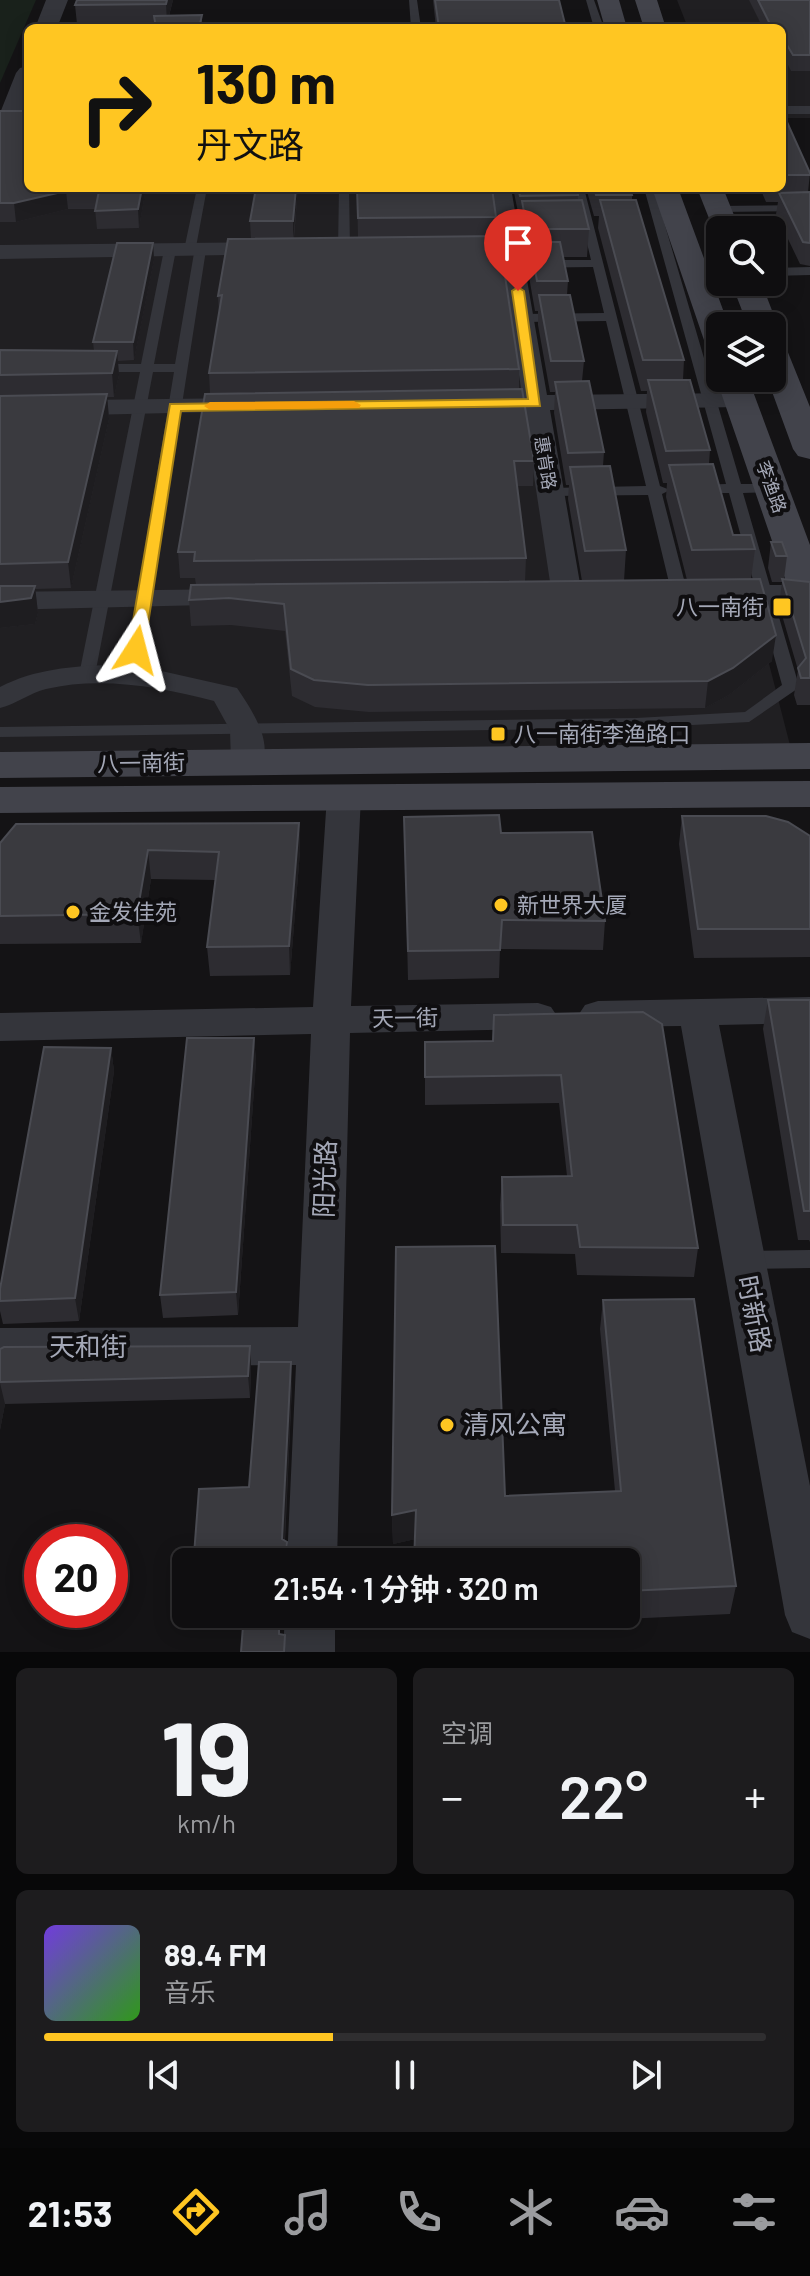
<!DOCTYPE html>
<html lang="zh">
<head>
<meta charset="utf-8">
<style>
  :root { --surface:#0f0e10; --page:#1d1c1e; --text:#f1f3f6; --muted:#9b9c9f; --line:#2f2e30; --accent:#ffc622 }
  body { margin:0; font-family:Barlow,"Noto Sans SC",sans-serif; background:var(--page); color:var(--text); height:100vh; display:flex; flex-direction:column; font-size:30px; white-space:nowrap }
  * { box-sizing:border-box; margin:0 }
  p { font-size:26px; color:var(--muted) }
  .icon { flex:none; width:44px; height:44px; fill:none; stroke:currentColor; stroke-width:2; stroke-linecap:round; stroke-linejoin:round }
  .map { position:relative; height:1652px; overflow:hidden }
  .sheet { display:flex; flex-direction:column; gap:16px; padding:16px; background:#080809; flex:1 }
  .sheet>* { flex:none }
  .hud { position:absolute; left:24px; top:24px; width:762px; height:168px; border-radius:12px; box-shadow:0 4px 20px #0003,0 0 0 2px var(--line); background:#ffc622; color:#111; overflow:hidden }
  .controls { position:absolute; left:706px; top:216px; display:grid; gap:16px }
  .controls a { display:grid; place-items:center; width:80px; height:80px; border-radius:12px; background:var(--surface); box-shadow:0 4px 20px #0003,0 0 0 2px var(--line); font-size:40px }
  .speed { position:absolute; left:24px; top:1524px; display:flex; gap:16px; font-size:40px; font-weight:700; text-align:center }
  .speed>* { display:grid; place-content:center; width:104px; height:104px; border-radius:50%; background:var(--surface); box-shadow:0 4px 20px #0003,0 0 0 2px var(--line); line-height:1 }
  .speed .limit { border:12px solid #d22; background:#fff; color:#111 }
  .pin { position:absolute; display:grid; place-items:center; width:68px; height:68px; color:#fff; margin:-82px -34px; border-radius:50% 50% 50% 0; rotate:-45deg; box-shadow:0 0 8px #0007 }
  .pin .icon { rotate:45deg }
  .me { position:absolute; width:88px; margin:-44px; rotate:9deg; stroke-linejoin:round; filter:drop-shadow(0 0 6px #0008) }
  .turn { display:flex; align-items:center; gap:28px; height:168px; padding:0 40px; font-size:36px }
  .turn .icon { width:104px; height:104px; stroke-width:2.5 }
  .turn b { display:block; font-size:56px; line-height:68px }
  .big { font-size:60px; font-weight:600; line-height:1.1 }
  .sheet .tile { flex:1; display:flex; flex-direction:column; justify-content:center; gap:12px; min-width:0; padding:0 28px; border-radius:12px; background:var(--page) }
  .sheet .dial { align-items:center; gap:0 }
  .dial b { font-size:104px; line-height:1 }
  .song { display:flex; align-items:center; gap:24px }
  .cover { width:96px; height:96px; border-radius:12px; background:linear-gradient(135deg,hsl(260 70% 55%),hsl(110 70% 35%)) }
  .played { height:8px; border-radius:4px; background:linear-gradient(90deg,var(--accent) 40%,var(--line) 40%) }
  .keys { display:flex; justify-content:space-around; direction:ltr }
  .heat { display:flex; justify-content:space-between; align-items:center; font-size:44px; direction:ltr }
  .sheet .tiles { flex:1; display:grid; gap:16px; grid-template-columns:1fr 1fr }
  .tile:last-child { grid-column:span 2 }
  .trip { position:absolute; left:172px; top:1548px; width:468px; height:80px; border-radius:12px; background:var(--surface); box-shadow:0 4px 20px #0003,0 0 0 2px var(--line); font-weight:600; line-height:80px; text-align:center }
  .dock { display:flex; height:128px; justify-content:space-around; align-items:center; background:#060606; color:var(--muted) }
  .dock .icon { width:56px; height:56px }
  .dock .on { color:var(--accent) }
  .dock b { font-size:36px; color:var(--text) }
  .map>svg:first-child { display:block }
</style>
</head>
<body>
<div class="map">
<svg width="810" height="1652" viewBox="0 0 810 1652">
  <rect width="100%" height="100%" fill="#141315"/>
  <path fill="#201f22" d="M 677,0 L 810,0 L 810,118 L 782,118 L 782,28 L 688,28 Z
    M 387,24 L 388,28 L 67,28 L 68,27 Z
    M 0,122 L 28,188 L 493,188 L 553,589 L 749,586 L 791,749 L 0,752 Z"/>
  <path fill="#19211b" d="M 0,0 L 36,0 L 0,83 Z"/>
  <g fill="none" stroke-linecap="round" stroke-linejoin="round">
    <path fill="#34353b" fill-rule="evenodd" d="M 409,0 L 417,0 L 421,28 L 411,28 Z
      M 586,0 L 594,0 L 604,28 L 594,28 Z
      M 197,188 L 207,188 L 196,247 L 206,250 L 140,675 L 132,680 L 124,675 L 174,372 L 153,372 L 95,675 L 87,680 L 79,675 L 140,372 L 96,372 L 90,368 L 96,364 L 141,364 L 164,250 L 170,247 L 176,250 L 154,364 L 175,364 L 194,253 L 184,250 Z
      M 339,188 L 349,188 L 350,249 L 344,252 L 338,249 Z
      M 574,188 L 584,188 L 660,486 L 670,490 L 662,494 L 688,595 L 685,598 L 675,598 L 672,595 L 648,495 L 550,496 L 543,492 L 550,488 L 646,486 L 606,321 L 522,322 L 516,318 L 522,314 L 604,313 L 593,267 L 514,268 L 508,264 L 514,260 L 591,260 Z
      M 644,188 L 654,188 L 741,484 L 772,484 L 779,488 L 772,492 L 743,493 L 799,686 L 797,689 L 749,722 L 636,728 L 0,737 L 0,727 L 636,718 L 745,712 L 782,685 L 729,493 L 697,493 L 690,489 L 697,485 L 726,484 Z
      M 810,205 L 810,211 L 718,212 L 712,209 L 718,206 Z
      M 810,267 L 810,275 L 772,276 L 772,268 Z
      M 810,1250 L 810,1268 L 744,1269 L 736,1266 L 733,1260 L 736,1254 L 744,1251 Z"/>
    <path fill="#34353b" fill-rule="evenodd" d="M 782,106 L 810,106 L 810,114 L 782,114 Z"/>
    <path fill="#34353b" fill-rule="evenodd" d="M 491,188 L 511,188 L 547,395 L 740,393 L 749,395 L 752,400 L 749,405 L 740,407 L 550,410 L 582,595 L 577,601 L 567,604 L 557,601 L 552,595 L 524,410 L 471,408 L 467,403 L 471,398 L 522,395 L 501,254 L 456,255 L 445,248 L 456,241 L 499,241 Z
      M 272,242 L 283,249 L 280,254 L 0,259 L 0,245 Z
      M 248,398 L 257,401 L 261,406 L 257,411 L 0,417 L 0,401 Z
      M 717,585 L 809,585 L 810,602 L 707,600 L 702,594 L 707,588 Z
      M 237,589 L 247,592 L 252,598 L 247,604 L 0,610 L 0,592 Z
      M 111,665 L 157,670 L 237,688 C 251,709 276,744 259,769 L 247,772 L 235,769 L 231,762 L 230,730 L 214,701 C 161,687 101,676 46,689 C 30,693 16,704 0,708 L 0,687 C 35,669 72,666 111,665 Z
      M 344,786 L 356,789 L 361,796 L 351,1006 L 538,1003 L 551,1007 L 557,1016 L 551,1025 L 538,1029 L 350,1033 L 337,1562 L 287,1562 L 296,1365 L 0,1366 L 0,1328 L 298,1327 L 311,1034 L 0,1041 L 0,1013 L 313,1007 L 327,796 L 332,789 Z
      M 810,997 L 810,1023 L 719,1025 L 810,1486 L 810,1639 L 792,1632 L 785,1615 L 681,1026 L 598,1027 L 585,1023 L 579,1014 L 585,1005 L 598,1001 Z
      M 285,1614 L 335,1614 L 335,1652 L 283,1652 Z"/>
    <path fill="#34353b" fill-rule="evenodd" d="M 46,0 L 68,0 L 57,28 L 35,28 Z
      M 28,66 C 28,85 31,104 20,121 L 2,121 L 0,113 L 16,73 L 20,68 Z"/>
    <path fill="#42434b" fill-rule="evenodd" d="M 597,0 L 619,0 L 627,28 L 605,28 Z
      M 635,0 L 657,0 L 666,28 L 644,28 Z
      M 652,188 L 678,188 L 729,326 L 720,326 L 720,352 L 709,350 L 705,343 Z
      M 697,188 L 723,188 L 740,230 L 720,230 L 720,237 L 716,236 Z
      M 731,282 L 761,282 L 778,326 L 774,332 L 772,326 L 748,326 Z
      M 772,341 L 783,343 L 787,350 L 810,407 L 810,459 L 798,456 L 793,449 L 767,378 L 772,378 Z
      M 720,372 L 720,378 L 748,378 L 810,545 L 810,607 L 797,604 L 791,596 L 716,378 Z
      M 810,743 L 810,769 L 0,778 L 0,752 Z
      M 810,781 L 810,807 L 0,813 L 0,787 Z"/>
  </g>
  <path fill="#2d2c31" d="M 77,0 L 173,0 L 169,16 L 202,15 L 202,28 L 155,28 L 154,23 L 77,24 L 75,5 Z
    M 433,0 L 559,0 L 566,28 L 436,28 Z
    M 749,0 L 810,0 L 810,71 L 791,71 L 783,55 L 782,28 L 763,28 Z
    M 0,111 L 146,188 L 139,228 L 97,229 L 95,209 L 68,209 L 16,222 L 0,222 Z
    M 782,111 L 810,173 L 808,192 L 810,192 L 810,266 L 800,264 L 776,214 L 778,202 L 766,202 L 760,188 L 782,188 Z
    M 256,188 L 298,188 L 294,238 L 358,238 L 357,188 L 496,217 L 496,236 L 519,369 L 519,389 L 534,461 L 533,486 L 517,486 L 526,558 L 525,582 L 582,581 L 568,499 L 569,485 L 566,485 L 554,413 L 555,392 L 550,392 L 538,325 L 538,311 L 535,311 L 528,271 L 529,257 L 526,257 L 521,229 L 522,217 L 519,217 L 513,188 L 577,188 L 578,200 L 589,229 L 587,257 L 563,257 L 568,281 L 567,295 L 584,361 L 582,381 L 604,452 L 603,466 L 626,550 L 624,581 L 687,580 L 666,497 L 667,483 L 663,483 L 646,412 L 647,391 L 641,391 L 598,228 L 599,216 L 594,216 L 586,188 L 630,188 L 632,195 L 632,200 L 684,360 L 683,380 L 710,450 L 709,464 L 733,535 L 755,549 L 751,579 L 772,661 L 729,695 L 705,708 L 369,712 L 315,707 L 292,696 L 285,631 L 231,625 L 191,626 L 189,600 L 196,585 L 195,578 L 180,578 L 178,552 L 210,394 L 209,373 L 219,313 L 218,296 L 251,239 L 250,221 Z
    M 153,243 L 154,260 L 134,360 L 118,361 L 119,375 L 114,397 L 107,397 L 109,419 L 71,588 L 35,589 L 38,613 L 35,624 L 0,628 L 0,350 L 94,351 L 93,342 Z
    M 771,542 L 787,556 L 784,579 L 810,582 L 810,705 L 797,705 L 794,695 L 798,670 L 779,605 L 782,582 L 772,582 L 768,568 Z
    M 682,816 L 810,836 L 810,957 L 694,958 L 679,844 Z
    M 404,817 L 501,833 L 605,921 L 603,950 L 500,949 L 499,978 L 408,980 Z
    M 299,823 L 300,851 L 290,975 L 210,976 L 207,947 L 215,880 L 151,879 L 141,943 L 0,944 L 0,843 Z
    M 768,1000 L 810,1000 L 810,1242 L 809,1240 L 798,1240 L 763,1029 Z
    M 643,1012 L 698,1248 L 694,1277 L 577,1275 L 575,1254 L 501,1253 L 500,1205 L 502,1177 L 567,1176 L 559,1103 L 425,1105 L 425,1042 L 493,1041 Z
    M 254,1038 L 256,1061 L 238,1315 L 163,1318 L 160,1295 Z
    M 111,1048 L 114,1071 L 79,1321 L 3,1324 L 0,1311 L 0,1289 Z
    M 603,1300 L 736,1586 L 730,1614 L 412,1629 L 412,1614 L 626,1614 L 626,1562 L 415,1539 L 393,1544 L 392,1515 L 505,1496 L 615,1491 L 600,1329 Z
    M 250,1346 L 251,1368 L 250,1398 L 5,1404 L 0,1430 L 0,1349 Z
    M 292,1385 L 285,1541 L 287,1542 L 288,1562 L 195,1562 L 194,1555 L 249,1487 Z"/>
  <path fill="#1e1d20" d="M 167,0 L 173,0 L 167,23 L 166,4 Z
    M 784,40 L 783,55 L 782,55 L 782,41 Z
    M 142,188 L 146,188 L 139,228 L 138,209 Z
    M 296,188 L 298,188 L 293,240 L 293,221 Z
    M 66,191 L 68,209 L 16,222 L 14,203 Z
    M 153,243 L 154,260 L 134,360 L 133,342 Z
    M 117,351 L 119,375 L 114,397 L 112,373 Z
    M 107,394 L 109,419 L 71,588 L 68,562 Z
    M 35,586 L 38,613 L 35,624 L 0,628 L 0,602 Z
    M 776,635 L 772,661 L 729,695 L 705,708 L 708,681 Z
    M 299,823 L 300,851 L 290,975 L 289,946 Z
    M 148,850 L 151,879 L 141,943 L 137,914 Z
    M 254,1038 L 256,1061 L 238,1315 L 236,1292 Z
    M 111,1048 L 114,1071 L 79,1321 L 75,1298 Z
    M 250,1346 L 251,1368 L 250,1398 L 248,1376 Z
    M 291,1362 L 292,1385 L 284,1553 L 282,1539 Z
    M 0,1383 L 5,1404 L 0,1430 Z
    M 416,1510 L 416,1539 L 393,1544 L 392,1515 Z"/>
  <path fill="#3a3a3f" stroke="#4a4b52" stroke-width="2" d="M 77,0 L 167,0 L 166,4 L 75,5 Z
    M 435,0 L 559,0 L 566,28 L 439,28 Z
    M 758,0 L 810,0 L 810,55 L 793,55 L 784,40 L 782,41 L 782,28 L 772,28 Z
    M 202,15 L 199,28 L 156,28 L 154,16 Z
    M 0,111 L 28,111 L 28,188 L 142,188 L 138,209 L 95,211 L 99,191 L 66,191 L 14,203 L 0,203 Z
    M 782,111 L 810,173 L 810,175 L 782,175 Z
    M 256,188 L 296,188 L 293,221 L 250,221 Z
    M 357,188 L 492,188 L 496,217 L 358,218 Z
    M 518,188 L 577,188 L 578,195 L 520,196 Z
    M 594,188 L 630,188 L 632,195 L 596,195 Z
    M 810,192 L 810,243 L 803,242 L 779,193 Z
    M 582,200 L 589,229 L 527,229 L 522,201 Z
    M 600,200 L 636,200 L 684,360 L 643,360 Z
    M 499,236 L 519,369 L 209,373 L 222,295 L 218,296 L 228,239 Z
    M 530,242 L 560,242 L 568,281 L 537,281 Z
    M 117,243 L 153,243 L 133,342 L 93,342 Z
    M 539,295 L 570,295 L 584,361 L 551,361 Z
    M 0,350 L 117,351 L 112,373 L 0,375 Z
    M 648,380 L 690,380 L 710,450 L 666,451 Z
    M 589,381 L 604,452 L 568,453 L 555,382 Z
    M 522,389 L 534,461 L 514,461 L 526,558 L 194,561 L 195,552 L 178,552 L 205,394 Z
    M 107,394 L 68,562 L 0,564 L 0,396 Z
    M 713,464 L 733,535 L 751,535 L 755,549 L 692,550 L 669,465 Z
    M 610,466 L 626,550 L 585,551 L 570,467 Z
    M 771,542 L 782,542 L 787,556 L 776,556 Z
    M 760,579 L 776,635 L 733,668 L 708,681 L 368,685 L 314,680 L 291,669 L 284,604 L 229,598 L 189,600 L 191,585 Z
    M 782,579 L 810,582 L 810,678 L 801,678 L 798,668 L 806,658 Z
    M 0,586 L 35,586 L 31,598 L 0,602 Z
    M 499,815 L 501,833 L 592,832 L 605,921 L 502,920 L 500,950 L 408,951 L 404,817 Z
    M 682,816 L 766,816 L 788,822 L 810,836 L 810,929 L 698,929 Z
    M 299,823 L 289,946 L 207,947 L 219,852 L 148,850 L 137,914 L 0,916 L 0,843 L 16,824 Z
    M 768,1000 L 810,1000 L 810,1211 L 804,1211 Z
    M 643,1012 L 662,1024 L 698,1248 L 580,1247 L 577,1225 L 503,1225 L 502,1177 L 572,1176 L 561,1075 L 425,1077 L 425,1042 L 493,1041 L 494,1015 Z
    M 187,1038 L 254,1038 L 236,1292 L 160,1295 Z
    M 44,1047 L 111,1048 L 75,1298 L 0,1301 L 0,1289 Z
    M 495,1246 L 505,1496 L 621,1491 L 603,1300 L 694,1299 L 736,1586 L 626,1591 L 626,1562 L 414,1562 L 416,1510 L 392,1515 L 396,1247 Z
    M 250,1346 L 248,1376 L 0,1382 L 0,1349 L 4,1347 Z
    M 259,1362 L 291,1362 L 282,1539 L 287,1542 L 286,1553 L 194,1555 L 199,1489 L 249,1487 Z
    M 243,1626 L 279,1627 L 279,1634 L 285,1635 L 284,1652 L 241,1652 Z"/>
  <path fill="#ffc622" stroke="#a68116" stroke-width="2" d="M 518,287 L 524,291 L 540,406 L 181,411 L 144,650 L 136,655 L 130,653 L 128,650 L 170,404 L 528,399 L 512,291 Z"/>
  <path fill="#f59e0b" d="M 354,401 L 361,405 L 359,408 L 210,410 L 204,406 L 210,402 Z"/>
  <g fill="#ffc622" stroke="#0f0e10" stroke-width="3">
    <rect x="772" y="597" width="20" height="20" rx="4"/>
    <rect x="490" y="726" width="16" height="16" rx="4"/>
    <circle cx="501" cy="905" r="8"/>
    <circle cx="73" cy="912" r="8"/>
    <circle cx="447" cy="1425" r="8"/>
  </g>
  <g text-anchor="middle" stroke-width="8" stroke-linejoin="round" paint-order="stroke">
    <g font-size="18" fill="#a4a8b7" stroke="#0f0e10">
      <text transform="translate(545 463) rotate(81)" y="6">惠肯路</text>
      <text transform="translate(771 487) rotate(70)" y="6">李渔路</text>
    </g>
    <g font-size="22" fill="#a4a8b7" stroke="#0f0e10" text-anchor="start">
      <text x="764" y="615" text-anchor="end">八一南街</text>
      <text x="514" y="742">八一南街李渔路口</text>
      <text x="517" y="913">新世界大厦</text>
      <text x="89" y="920">金发佳苑</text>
    </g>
    <g font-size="22" fill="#a4a8b7" stroke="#0f0e10">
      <text transform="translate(141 763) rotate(-1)" y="8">八一南街</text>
      <text transform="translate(405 1018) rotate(-1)" y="8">天一街</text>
    </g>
    <g font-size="26" fill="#a4a8b7" stroke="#0f0e10">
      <text transform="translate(325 1179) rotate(-88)" y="9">阳光路</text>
      <text transform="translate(754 1314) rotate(79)" y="9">时新路</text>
      <text x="88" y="1356">天和街</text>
    </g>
    <g font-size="26" fill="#a4a8b7" stroke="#0f0e10" text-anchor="start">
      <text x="463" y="1434">清风公寓</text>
    </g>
  </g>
</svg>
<div class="controls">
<a><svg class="icon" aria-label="search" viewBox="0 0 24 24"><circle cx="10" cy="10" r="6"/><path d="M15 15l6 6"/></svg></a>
<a><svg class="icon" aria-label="layers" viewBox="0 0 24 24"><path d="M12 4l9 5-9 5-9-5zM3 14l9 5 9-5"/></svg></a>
</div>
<div class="speed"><div class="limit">20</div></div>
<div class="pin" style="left:518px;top:291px;background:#d93025"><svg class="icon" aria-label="arrive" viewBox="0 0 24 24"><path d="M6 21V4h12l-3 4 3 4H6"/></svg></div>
<svg class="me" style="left:136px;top:650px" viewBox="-20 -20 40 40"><path d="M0-17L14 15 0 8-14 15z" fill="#ffc622" stroke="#fff" stroke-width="4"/></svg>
<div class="trip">21:54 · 1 分钟 · 320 m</div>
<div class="hud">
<div class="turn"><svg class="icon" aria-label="right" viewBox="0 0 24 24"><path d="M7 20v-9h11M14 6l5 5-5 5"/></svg><div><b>130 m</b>丹文路</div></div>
</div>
</div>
<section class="sheet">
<div class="tiles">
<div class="tile dial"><b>19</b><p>km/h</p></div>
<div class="tile"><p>空调</p>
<div class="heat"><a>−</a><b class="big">22°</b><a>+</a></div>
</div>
<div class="tile">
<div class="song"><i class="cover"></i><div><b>89.4 FM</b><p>音乐</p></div></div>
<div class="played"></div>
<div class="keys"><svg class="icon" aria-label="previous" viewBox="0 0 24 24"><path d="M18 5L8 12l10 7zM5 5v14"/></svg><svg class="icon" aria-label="pause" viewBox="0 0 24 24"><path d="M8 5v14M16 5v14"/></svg><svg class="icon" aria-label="next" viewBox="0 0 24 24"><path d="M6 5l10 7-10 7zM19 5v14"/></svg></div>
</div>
</div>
</section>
<nav class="dock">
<b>21:53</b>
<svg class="icon on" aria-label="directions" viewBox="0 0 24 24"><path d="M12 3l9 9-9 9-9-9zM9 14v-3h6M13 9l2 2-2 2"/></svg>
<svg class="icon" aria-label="music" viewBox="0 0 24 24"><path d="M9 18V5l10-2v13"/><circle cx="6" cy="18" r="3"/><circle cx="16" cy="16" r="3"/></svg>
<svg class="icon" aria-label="phone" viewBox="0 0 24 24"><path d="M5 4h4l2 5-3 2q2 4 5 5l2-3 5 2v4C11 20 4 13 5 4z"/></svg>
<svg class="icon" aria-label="climate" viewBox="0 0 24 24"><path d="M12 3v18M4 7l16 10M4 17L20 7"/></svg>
<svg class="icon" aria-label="car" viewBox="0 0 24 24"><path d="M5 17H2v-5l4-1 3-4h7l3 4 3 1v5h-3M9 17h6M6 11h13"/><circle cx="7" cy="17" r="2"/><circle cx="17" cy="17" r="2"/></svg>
<svg class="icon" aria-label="filters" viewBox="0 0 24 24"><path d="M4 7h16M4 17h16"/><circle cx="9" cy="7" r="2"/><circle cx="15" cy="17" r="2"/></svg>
</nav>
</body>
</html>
